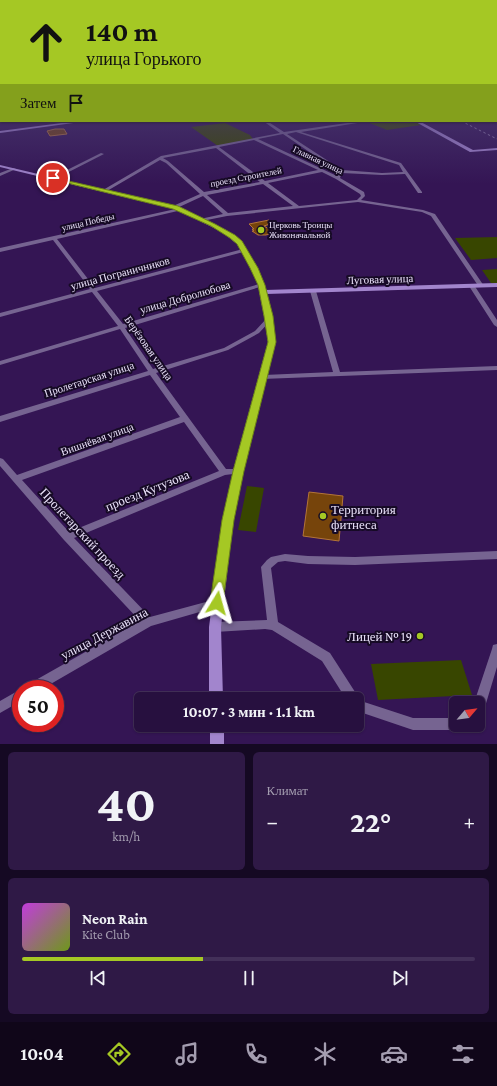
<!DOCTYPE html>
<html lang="ru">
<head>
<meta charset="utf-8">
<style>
  :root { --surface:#27103f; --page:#2f1946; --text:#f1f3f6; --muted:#a49db0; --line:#433059; --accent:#a5c824 }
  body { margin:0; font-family:"Crimson Pro",serif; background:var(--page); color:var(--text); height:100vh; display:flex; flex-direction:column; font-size:15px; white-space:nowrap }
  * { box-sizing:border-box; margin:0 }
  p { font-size:13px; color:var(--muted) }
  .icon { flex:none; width:22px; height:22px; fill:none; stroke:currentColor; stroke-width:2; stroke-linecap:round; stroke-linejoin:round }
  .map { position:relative; height:744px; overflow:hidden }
  .panel { display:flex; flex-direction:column; gap:8px; padding:8px; background:#150923; flex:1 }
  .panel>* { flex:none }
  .top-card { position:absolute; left:0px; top:0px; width:497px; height:122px; box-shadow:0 1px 3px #0004,0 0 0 1px var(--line); background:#a5c824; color:#111; overflow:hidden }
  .needle { width:26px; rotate:61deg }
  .buttons { position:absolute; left:449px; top:696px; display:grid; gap:8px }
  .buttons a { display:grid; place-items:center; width:36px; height:36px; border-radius:6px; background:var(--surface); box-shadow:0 1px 3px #0004,0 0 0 1px var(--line); font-size:20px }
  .speed { position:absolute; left:12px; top:680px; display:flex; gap:8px; font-size:20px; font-weight:700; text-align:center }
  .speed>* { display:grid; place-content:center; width:52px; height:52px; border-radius:50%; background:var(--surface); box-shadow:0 1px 3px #0004,0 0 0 1px var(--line); line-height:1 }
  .speed .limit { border:6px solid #d22; background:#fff; color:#111 }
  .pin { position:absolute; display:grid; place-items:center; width:34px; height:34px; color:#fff; margin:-17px; border:2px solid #fff; border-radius:50%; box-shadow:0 1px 4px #0007 }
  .me { position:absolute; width:44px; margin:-22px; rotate:8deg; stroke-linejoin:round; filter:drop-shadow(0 0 3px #0008) }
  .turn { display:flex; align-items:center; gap:14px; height:84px; padding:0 20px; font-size:18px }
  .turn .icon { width:52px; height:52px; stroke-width:2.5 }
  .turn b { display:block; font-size:28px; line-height:34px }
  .then { display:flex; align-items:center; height:38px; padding:0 20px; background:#0003; gap:8px; font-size:15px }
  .big { font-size:30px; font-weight:700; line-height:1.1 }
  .panel .widget { flex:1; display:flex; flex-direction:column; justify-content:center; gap:6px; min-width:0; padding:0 14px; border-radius:6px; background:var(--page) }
  .panel .dial { align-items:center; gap:0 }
  .dial b { font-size:52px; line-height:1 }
  .song { display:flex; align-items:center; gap:12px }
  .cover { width:48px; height:48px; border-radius:6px; background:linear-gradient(135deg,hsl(290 70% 55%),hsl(80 70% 35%)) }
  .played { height:4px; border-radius:2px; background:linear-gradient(90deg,var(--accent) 40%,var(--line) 40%) }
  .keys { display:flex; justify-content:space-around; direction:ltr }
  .heat { display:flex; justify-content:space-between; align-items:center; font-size:22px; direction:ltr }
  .panel .tiles { flex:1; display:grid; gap:8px; grid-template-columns:1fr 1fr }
  .widget:last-child { grid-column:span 2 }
  .trip { position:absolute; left:134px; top:692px; width:230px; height:40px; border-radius:6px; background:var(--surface); box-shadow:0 1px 3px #0004,0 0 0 1px var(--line); font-weight:700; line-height:40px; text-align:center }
  .menu { display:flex; height:64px; justify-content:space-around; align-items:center; background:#100619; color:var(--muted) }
  .menu .icon { width:28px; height:28px }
  .menu .on { color:var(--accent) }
  .menu b { font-size:18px; color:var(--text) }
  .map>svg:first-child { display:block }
</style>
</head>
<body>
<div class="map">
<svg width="497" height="744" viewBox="0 0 497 744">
  <rect width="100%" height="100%" fill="#341554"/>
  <path fill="#384600" d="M 374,121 L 414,121 L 421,125 L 387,130 L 367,122 Z
    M 225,123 L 250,135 L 253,139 L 218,146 L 191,127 Z
    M 497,237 L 497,258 L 471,260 L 455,238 Z
    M 497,269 L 497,283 L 491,283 L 482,270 Z
    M 247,486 L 264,488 L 256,532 L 238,530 Z
    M 461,660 L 472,695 L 378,700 L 371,664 Z"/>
  <path fill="#76440b" stroke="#b37438" d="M 55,129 L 64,129 L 67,134 L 50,136 L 47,131 Z
    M 269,220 L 270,224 L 264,226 L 271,230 L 271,233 L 266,235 L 258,235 L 252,231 L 254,231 L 252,229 L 254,229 L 249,224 Z
    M 309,492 L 343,496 L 339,541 L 303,536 Z"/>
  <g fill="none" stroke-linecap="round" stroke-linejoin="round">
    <path fill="#766491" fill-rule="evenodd" d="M 0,99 L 1,99 L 1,101 L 0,101 Z
      M 263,121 L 267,121 L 284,132 L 361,121 L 370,121 L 301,132 L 401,163 L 422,192 L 422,193 L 418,193 L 405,174 L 382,175 L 342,173 L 340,178 L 364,192 L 365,196 L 361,200 L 423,210 L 435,214 L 484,286 L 483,287 L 479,287 L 431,216 L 422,212 L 358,202 L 227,216 L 202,221 L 200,221 L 200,219 L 223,214 L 203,196 L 177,208 L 173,208 L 173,206 L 200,194 L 166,163 L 160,160 L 107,191 L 103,190 L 161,156 L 280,133 ZM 296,132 L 399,165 L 403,172 L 382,173 L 342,170 L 287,134 ZM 283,134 L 336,170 L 335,171 L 336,172 L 338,172 L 337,176 L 258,139 ZM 254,140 L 318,170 L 265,181 L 219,147 ZM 216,148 L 260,182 L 204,192 L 168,161 L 163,158 ZM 322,172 L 336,179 L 360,194 L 361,196 L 357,200 L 299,206 L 268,183 ZM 263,184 L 293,206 L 228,213 L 207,195 Z
      M 101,153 L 104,154 L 55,179 L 51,178 Z
      M 13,168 L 16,169 L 0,176 L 0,173 Z
      M 180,208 L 182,208 L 182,210 L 57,239 L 95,288 L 243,249 L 247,249 L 247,251 L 97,291 L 123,324 L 259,284 L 263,284 L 263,286 L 125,328 L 153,369 L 224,348 L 255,331 L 267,318 L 271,318 L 272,319 L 271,320 L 259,333 L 228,350 L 156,373 L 226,469 L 241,469 L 242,471 L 241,473 L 225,475 L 74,538 L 150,617 L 217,599 L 221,600 L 222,603 L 221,606 L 217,607 L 151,626 L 42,689 L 25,689 L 27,685 L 140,621 L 64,540 L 0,466 L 0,458 L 3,459 L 17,475 L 180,417 L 150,375 L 0,422 L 0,416 L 148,371 L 120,329 L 0,365 L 0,361 L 118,326 L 92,292 L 0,317 L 0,313 L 90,289 L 53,240 L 0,252 L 0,248 ZM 184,422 L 219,471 L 69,532 L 22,480 Z
      M 472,284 L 474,285 L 497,320 L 497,327 L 494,325 L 469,286 Z
      M 313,289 L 316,291 L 340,372 L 497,366 L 497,370 L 262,379 L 260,377 L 264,375 L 333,372 L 310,291 Z
      M 497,551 L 497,559 L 355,565 L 308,564 L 285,561 L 278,562 L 271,568 L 278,622 L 330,653 L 357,695 L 358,700 L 413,718 L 456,718 L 456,725 L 462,725 L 460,728 L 456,730 L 413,730 L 357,711 L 357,699 L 346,699 L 322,661 L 272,630 L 265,629 L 215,632 L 211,630 L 210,627 L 211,624 L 215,622 L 267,620 L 261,567 L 267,560 L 271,557 L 285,554 L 308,556 L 355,557 Z
      M 497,644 L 497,667 L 484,710 L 482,714 L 478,716 L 478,703 L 474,703 L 492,649 L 493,645 Z
      M 21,689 L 21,701 L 0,713 L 0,701 Z"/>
    <path fill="#a285cd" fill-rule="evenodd" d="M 496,102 L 497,102 L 497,104 L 496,104 Z
      M 77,121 L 88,121 L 0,133 L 0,131 Z
      M 414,121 L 419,121 L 473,150 L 497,148 L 497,150 L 470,152 Z
      M 0,165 L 182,208 L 226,230 L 241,242 L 257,268 L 265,290 L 497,283 L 497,287 L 266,294 L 276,342 L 243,471 L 233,520 L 221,627 L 223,699 L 209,699 L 209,627 L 223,520 L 233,471 L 268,342 L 264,316 L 258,285 L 251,268 L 237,244 L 222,232 L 178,210 L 0,167 Z
      M 210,725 L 224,725 L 224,744 L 210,744 Z"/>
    <path stroke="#9481ac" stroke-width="1" stroke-dasharray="2.5 2.5" stroke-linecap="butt" d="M 461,121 L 497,139"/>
  </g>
  <linearGradient id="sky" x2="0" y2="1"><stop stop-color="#1d0c2e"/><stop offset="0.43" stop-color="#4a3b72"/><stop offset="1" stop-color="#4a3b72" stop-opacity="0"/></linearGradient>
  <rect width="497" height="184" fill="url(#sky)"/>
  <path fill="#a5c824" stroke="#6b8217" d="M 51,177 L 178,206 L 215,224 L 235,235 L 242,241 L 258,268 L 265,285 L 273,316 L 276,342 L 244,471 L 234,520 L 223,603 L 221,608 L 217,609 L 212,608 L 210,603 L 222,520 L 233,471 L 268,342 L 264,316 L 258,285 L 250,268 L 237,244 L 230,238 L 211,226 L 173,209 L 51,179 Z"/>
  <g fill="#a5c824" stroke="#160a25" stroke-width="1.5">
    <circle cx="261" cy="230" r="4"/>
    <circle cx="323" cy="516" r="4"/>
    <circle cx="420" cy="636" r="4"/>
  </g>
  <g text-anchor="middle" stroke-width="4" stroke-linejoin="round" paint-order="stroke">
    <g font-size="9" fill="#eae2fa" stroke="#160a25">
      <text transform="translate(318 160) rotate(25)" y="3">Главная улица</text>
      <text transform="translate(246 177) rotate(-11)" y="3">проезд Строителей</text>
      <text transform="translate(88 222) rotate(-13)" y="3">улица Победы</text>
    </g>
    <g font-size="9" fill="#eae2fa" stroke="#160a25" text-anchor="start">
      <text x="269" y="228">Церковь Троицы<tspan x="269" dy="10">Живоначальной</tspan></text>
    </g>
    <g font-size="11" fill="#eae2fa" stroke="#160a25">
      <text transform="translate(120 273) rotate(-15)" y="4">улица Пограничников</text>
      <text transform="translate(380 279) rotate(-2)" y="4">Луговая улица</text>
      <text transform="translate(185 297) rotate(-16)" y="4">улица Добролюбова</text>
      <text transform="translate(149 348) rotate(55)" y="4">Берёзовая улица</text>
      <text transform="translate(89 379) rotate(-18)" y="4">Пролетарская улица</text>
      <text transform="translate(97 439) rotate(-20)" y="4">Вишнёвая улица</text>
    </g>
    <g font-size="13" fill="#eae2fa" stroke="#160a25">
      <text transform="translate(147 490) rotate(-22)" y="5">проезд Кутузова</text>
      <text transform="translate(83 533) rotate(47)" y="5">Пролетарский проезд</text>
      <text transform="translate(104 633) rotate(-28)" y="5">улица Державина</text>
    </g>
    <g font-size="13" fill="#eae2fa" stroke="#160a25" text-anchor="start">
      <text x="331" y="514">Территория<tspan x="331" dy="15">фитнеса</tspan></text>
      <text x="412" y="641" text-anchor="end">Лицей № 19</text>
    </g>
  </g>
</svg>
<div class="buttons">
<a><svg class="needle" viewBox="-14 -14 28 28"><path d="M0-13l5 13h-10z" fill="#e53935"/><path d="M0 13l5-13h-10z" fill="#a49db0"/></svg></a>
</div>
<div class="speed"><div class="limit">50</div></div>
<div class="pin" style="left:53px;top:178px;background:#d93025"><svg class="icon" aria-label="arrive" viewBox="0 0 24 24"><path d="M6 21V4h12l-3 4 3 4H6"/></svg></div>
<svg class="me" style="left:217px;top:603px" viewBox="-20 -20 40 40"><path d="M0-17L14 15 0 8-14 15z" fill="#a5c824" stroke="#fff" stroke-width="4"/></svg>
<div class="trip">10:07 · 3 мин · 1.1 km</div>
<div class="top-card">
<div class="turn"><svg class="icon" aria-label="ahead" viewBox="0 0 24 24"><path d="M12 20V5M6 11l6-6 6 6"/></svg><div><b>140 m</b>улица Горького</div></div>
<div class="then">Затем<svg class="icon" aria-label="arrive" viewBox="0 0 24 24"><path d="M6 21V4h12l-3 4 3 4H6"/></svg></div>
</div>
</div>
<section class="panel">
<div class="tiles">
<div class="widget dial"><b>40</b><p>km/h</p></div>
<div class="widget"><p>Климат</p>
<div class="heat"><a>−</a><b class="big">22°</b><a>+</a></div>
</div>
<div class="widget">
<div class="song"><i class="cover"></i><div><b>Neon Rain</b><p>Kite Club</p></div></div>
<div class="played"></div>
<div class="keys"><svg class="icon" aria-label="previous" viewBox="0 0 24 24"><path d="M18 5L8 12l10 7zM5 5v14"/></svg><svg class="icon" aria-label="pause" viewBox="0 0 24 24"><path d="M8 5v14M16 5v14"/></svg><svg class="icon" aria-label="next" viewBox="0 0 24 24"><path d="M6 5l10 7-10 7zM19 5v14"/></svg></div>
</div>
</div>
</section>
<nav class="menu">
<b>10:04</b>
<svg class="icon on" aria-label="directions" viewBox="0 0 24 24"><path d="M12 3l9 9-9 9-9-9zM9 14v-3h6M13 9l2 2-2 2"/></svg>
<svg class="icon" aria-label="music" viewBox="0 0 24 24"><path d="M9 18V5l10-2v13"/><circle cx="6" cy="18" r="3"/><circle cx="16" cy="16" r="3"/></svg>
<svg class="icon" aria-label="phone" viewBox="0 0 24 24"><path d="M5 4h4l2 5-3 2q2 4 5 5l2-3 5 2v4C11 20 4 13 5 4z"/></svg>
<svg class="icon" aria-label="climate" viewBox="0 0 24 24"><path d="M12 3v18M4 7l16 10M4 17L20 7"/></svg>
<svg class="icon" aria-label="car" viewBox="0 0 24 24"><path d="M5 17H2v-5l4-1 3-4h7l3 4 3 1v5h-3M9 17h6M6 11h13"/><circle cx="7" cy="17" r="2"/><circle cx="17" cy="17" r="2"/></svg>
<svg class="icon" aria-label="filters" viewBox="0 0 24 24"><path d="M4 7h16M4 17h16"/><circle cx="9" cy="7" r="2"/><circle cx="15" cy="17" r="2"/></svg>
</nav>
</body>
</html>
